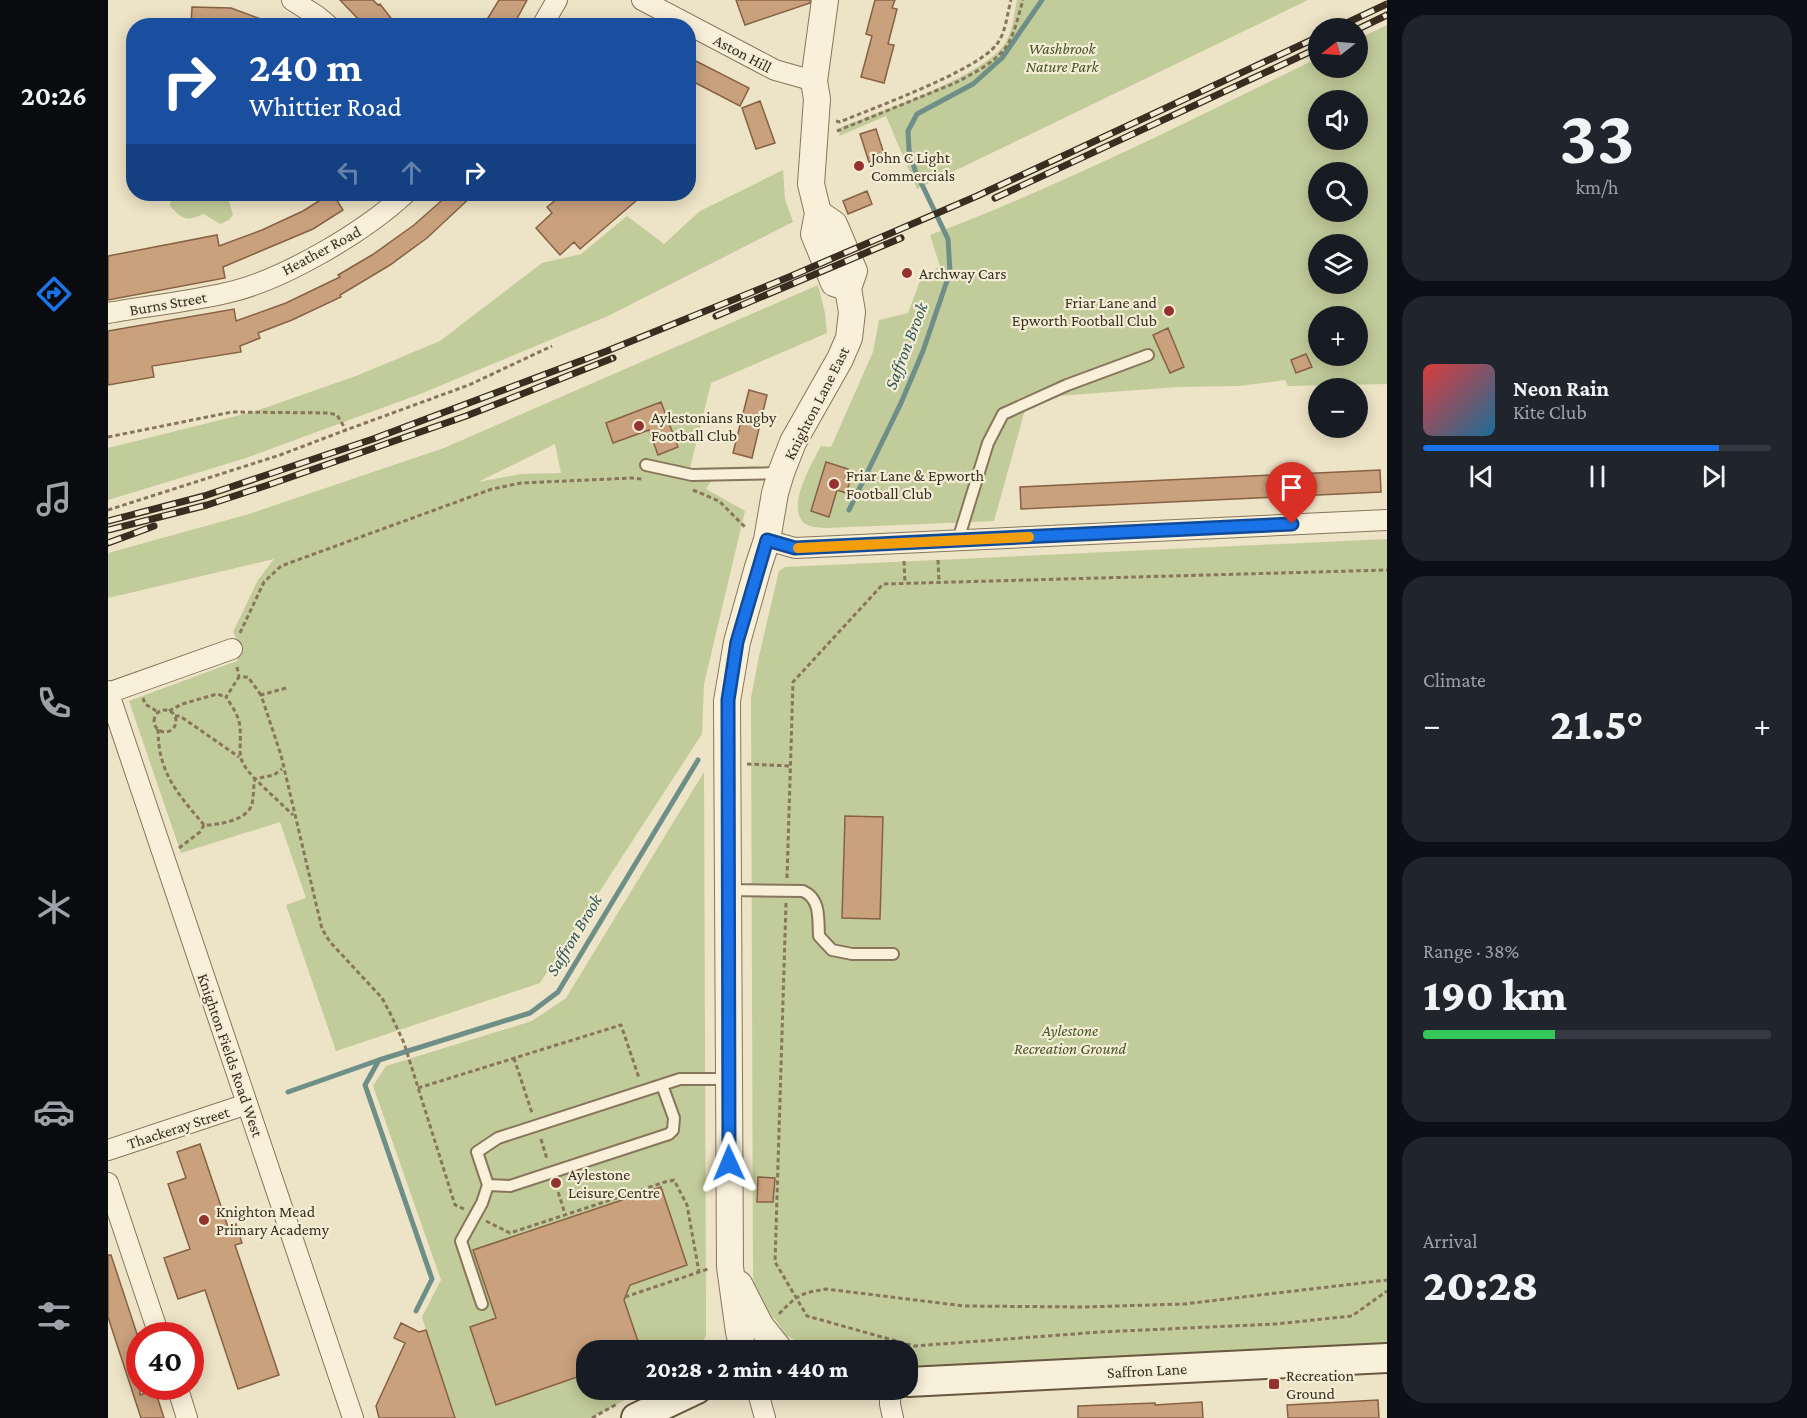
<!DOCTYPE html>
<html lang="en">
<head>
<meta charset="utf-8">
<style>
  :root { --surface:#171b24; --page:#20242c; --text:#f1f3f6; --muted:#9ea1a6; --line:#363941; --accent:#1a73e8 }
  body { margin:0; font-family:"Crimson Pro",serif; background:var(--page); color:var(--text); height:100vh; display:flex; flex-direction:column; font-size:22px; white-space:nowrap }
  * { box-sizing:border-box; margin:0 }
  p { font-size:20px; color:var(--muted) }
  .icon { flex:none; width:33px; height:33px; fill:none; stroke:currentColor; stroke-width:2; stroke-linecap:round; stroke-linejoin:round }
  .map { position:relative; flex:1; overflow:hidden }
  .details { display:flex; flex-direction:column; gap:15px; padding:15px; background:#0d0f14; width:420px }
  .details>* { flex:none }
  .guide { position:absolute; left:18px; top:18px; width:570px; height:183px; border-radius:24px; box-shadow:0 3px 15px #0003; background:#1a4fa0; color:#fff; overflow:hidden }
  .needle { width:39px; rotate:253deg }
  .fabs { position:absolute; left:1200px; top:18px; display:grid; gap:12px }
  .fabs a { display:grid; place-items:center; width:60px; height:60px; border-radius:50%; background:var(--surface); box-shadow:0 3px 15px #0003; font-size:30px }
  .speed { position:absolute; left:18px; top:1322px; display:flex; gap:12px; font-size:30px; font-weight:700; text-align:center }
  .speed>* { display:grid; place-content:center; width:78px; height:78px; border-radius:50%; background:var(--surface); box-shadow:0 3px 15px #0003; line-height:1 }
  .speed .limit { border:9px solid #d22; background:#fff; color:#111 }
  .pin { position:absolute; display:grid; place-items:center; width:51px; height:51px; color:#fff; margin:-62px -26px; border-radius:50% 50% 50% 0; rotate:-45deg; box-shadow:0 0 6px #0007 }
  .pin .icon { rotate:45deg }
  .me { position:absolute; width:66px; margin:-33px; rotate:359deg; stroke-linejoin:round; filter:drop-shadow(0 0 4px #0008) }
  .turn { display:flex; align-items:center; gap:21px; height:126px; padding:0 24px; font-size:27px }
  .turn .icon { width:78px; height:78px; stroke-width:2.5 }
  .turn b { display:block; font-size:42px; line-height:51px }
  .lanes { display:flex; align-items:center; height:57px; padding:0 24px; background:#0003; justify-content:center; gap:30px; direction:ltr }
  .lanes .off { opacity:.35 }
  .big { font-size:45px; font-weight:800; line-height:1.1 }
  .details .widget { flex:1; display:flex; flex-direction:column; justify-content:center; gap:9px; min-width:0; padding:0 21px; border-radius:24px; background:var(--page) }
  .details .dial { align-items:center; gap:0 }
  .dial b { font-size:78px; line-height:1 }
  .song { display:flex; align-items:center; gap:18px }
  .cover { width:72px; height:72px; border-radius:9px; background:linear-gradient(135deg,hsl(0 70% 55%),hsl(200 70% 35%)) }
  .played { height:6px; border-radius:3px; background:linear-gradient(90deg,var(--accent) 85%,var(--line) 85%) }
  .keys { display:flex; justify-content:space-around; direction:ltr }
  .heat { display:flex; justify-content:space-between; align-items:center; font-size:33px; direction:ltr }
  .charge { height:9px; border-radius:4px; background:linear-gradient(90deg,#34c759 38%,var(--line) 0) }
  .trip { position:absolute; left:468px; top:1340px; width:342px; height:60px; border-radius:24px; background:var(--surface); box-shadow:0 3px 15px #0003; font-weight:800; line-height:60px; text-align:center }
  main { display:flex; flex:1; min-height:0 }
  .tab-bar { display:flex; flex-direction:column; width:108px; justify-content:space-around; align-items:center; background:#090b0e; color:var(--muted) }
  .tab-bar .icon { width:42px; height:42px }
  .tab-bar .on { color:var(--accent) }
  .tab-bar b { font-size:27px; color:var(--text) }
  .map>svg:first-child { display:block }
</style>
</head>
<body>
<main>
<nav class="tab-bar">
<b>20:26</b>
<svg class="icon on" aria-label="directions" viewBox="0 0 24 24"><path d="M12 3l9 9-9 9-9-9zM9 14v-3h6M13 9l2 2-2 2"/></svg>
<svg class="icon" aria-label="music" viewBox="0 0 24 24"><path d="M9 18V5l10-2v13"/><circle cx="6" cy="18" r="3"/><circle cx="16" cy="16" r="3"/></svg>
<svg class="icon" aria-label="phone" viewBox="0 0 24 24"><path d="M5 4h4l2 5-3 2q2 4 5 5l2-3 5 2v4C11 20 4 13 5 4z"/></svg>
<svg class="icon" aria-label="climate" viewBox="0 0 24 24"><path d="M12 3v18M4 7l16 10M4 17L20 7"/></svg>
<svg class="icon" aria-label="car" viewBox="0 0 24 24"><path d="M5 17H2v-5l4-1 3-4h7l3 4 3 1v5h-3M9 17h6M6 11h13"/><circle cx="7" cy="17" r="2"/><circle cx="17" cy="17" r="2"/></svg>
<svg class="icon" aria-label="filters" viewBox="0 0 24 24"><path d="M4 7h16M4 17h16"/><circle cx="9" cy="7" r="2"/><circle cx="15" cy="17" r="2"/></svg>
</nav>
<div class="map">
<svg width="1279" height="1418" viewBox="0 0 1279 1418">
  <rect width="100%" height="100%" fill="#ede3c6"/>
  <path fill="#c2cb9a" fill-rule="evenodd" d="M 909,0 L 1200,0 L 809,189 L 778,116 L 731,136 L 733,127 C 771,112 881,75 899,40 C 905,29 906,13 909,0 Z
    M 1279,25 L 1279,384 L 1180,386 L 1177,380 L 1131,386 L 1070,387 L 948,396 L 917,410 L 886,521 L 718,528 C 710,527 701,528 695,522 C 679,505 704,463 713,446 L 723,447 L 765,352 L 771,320 L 800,313 L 812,281 L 832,266 L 822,235 C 955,185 1083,120 1210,58 L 1210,68 L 1250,68 L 1250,39 ZM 1210,100 L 1250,100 L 1250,140 L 1210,140 ZM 1210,172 L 1250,172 L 1250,212 L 1210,212 ZM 1210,244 L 1250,244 L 1250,284 L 1210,284 ZM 1210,316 L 1250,316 L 1250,356 L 1210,356 Z
    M 675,170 L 677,199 L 685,222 L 500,316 L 312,394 L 138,458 L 0,500 L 0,448 L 148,411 L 248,376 L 332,341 L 434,263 L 473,254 L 519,216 L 556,244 L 592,211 Z
    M 58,194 L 119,194 L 125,215 L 121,220 L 112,224 L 96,214 C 79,221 76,221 62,206 L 63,199 Z
    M 710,285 L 717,313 L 719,333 L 603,383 L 582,468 L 651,466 L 647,478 L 603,481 L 598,489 L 637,511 L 596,684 L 594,734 L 432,983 L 228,1051 L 178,905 L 198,898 L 172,822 L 73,853 L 21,701 L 129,661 L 132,646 L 125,632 L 150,580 L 166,559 L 0,598 L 0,553 L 141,514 L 336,448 ZM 447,444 L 453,473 L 413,474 L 370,482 Z
    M 1279,539 L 1279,1343 L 817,1366 L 800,1364 L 800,1350 L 710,1350 L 699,1347 L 678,1335 L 667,1319 L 658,1313 L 647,1290 L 645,1277 L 643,698 L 651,656 L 671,571 L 677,567 Z
    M 596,772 L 598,1309 L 598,1335 L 592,1350 L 478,1350 L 478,1389 L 537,1389 L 484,1418 L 347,1418 L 314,1317 L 333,1280 L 265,1086 L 278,1066 L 424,1021 L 458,998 Z"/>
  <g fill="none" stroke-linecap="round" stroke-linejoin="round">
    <path stroke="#6e8f88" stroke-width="5" d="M 741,510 L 793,403 L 815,351 L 842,272 L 840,239 L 807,170 L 801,150 L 800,131 L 809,114 L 865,84 L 894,58 L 934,0
      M 180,1092 L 271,1060
      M 308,1311 L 324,1279 L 257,1085 L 271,1060 L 422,1013 L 450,992 L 590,760"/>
  </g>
  <path fill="#c9a17d" stroke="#866143" stroke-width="1.5" d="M 232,0 L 265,0 L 270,5 L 272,4 L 289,26 L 257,26 Z
    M 391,0 L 419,0 L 405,26 L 375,26 Z
    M 628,0 L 702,0 L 702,3 L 637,25 Z
    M 767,0 L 787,0 L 784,8 L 789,9 L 780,44 L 786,45 L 776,83 L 753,77 L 764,36 L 758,34 Z
    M 84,7 L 123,8 L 166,24 L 166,26 L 83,26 Z
    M 580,57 L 641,88 L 632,106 L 580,79 Z
    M 652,101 L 667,143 L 648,149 L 634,108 Z
    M 768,129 L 777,157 L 761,162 L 752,134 Z
    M 759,191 L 764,204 L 740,214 L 735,201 Z
    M 222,194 L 225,194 L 235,210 L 205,229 L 115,267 L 117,278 L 0,300 L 0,256 L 109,235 L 111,246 L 154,230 L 195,211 Z
    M 341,194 L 366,194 L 319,238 L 282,265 L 232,295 L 233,297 L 184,320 L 150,333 L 152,338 L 132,346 L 133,352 L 44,366 L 46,377 L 0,385 L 0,331 L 126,309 L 128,321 L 178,303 L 232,277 L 230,275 L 264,255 L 306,225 Z
    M 455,194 L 536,194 L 472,249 L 466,242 L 452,255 L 428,228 L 444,213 L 439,207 Z
    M 1060,328 L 1076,367 L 1062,373 L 1045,335 Z
    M 1198,354 L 1204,367 L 1188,373 L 1183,360 Z
    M 641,390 L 659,395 L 644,458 L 625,453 Z
    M 553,402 L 570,447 L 550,455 L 541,430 L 505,443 L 498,423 Z
    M 718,462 L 740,469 L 737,477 L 743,479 L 738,493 L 729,490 L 721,517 L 703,511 Z
    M 1272,470 L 1273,492 L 913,509 L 912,487 Z
    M 737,816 L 775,817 L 772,919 L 734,918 Z
    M 92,1144 L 120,1227 L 128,1224 L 134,1243 L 127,1245 L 171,1375 L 130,1389 L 97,1290 L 70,1299 L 56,1258 L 82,1249 L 60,1184 L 78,1178 L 69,1152 Z
    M 650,1177 L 667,1178 L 665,1202 L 649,1202 Z
    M 553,1187 L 579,1265 L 522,1285 L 516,1300 L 533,1350 L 478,1350 L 478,1374 L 388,1405 L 362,1327 L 388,1318 L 365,1250 Z
    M 0,1255 L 3,1255 L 32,1343 L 32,1395 L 47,1390 L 56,1418 L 33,1418 L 0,1317 Z
    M 293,1323 L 311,1332 L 318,1330 L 347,1418 L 271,1418 L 268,1406 L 297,1343 L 286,1338 Z
    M 1270,1400 L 1271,1418 L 1180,1418 L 1179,1405 Z
    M 1094,1402 L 1095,1418 L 970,1418 L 970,1406 L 1047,1403 L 1047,1405 Z"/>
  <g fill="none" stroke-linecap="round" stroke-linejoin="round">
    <defs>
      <path id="service" d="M 538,465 L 584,475 L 673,473
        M 850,540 L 880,443 L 895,414 L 959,385 L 1040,355
        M 620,890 L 695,891 C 713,899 710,919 711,936 L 724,950 L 744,954 L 785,954
        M 554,1085 L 566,1118 L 565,1130 L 561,1134 L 402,1186 L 380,1185 L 369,1152 L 390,1138 L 572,1079 L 620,1079
        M 374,1304 L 353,1241 L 374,1203 L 380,1185"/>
      <path id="minor" d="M 184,0 L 209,16 L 221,26
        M 534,0 L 667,70 L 706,81
        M 434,26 L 449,0
        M 0,313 C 39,306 79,302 118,293 C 174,281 256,232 297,194
        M 659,540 L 687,548 L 1279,520
        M 0,691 L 245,1418
        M 0,693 L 124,649
        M 0,1150 L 139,1104
        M 0,1183 L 51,1335
        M 69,1386 L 79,1418
        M 649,1389 L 657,1418
        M 782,1389 L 782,1404 L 785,1418"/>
      <path id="tertiary" d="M 717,0 L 706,81 L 709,99 L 703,184 L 710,213 L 706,234 L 726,283 L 740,288
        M 631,1284 L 652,1325 L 672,1350
        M 635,1350 L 631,1332 L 622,1267 L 619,701 L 629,642 L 650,567 L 659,540 L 667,493 L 673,473 L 685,442 L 732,359 L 741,338 L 744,312 L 740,288 L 746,271 L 726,224 L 710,213"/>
      <path id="secondary" d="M 800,1382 L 1279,1358
        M 528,1418 L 589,1389"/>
    </defs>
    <use href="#service" stroke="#87765c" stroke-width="14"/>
    <use href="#minor" stroke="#87765c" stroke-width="22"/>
    <use href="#tertiary" stroke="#87765c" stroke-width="28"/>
    <use href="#secondary" stroke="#69573f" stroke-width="32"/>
    <path stroke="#87765c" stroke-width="3" stroke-dasharray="4.5 3" stroke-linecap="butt" d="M 728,121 L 732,122 C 767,107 869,71 889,44 C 898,32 899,14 903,0
      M 729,131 L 847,83 C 866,73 893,60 902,40 C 908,28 911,13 915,0
      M 0,437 L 124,412 L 221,413 L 229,415 L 238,430
      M 585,490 L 611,501 L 638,528
      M 0,510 L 172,455 L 238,430 L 361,385 L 444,346
      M 830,560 L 831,582
      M 796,561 L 797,583
      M 132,633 L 156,582 L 173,566 L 384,489 L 413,483 L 524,478 L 534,479
      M 129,667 L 131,677
      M 178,688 L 153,695 L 173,755 L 214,929 L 222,942 L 274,998 L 283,1015 L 296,1043 L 347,1205 L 356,1209
      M 153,695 L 140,677 L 131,677 L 118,697 C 124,706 131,716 132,727 C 134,755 126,756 147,779 L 166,775 L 174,769
      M 35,698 L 37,704 L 50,712
      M46 721a11 11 0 1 1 22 0a11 11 0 1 1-22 0Z
      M 61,711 L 74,704 L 109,694 L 118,697
      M 67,716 L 72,716 L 131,757
      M 50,729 C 50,773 70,794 96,825
      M 639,764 L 682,766
      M 71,848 L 92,832 L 96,825 C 111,825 140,820 144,804 C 146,796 145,787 147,779 L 185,815
      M 679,878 L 685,682 L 775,584 L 1279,570
      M 678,903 L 667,1262 L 699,1316 L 806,1346 L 992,1332 L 1167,1324 L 1244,1316 L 1279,1291
      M 406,1058 L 424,1113
      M 310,1088 L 513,1025 L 531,1078
      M 433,1139 L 439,1159
      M 448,1185 L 457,1214
      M 378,1221 L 402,1233 L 557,1182 L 566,1180 L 579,1205 L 591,1272
      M 517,1297 L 600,1269
      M 671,1314 C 689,1295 693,1293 718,1289 L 856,1306 L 976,1307 L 1076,1304 L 1279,1280
      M 598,1350 L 614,1346
      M 484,1418 L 509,1404"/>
    <use href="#service" stroke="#f8f0d9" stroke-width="10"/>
    <use href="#minor" stroke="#f8f0d9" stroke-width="20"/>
    <use href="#tertiary" stroke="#f8f0d9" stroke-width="26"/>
    <use href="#secondary" stroke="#f8f0d9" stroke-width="28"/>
    <defs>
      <path id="rail" d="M 1228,28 L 1279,4
        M 1250,29 L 1279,15
        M 887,198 L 1210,48
        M 608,316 L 793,238
        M 0,521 L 96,496 L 265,439 L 499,351 L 681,277 L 869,196 L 1210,37
        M 0,530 L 99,505 L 160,485 L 358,416 L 505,358
        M 0,543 L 46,526"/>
    </defs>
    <use href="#rail" stroke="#382d1f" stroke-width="7"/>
    <use href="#rail" stroke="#f4edd5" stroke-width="4.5" stroke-dasharray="14" stroke-linecap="butt"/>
  </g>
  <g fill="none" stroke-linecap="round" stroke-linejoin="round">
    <defs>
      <path id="route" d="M 621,1163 L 620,700 L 629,642 L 659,540 L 687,548 L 1184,524"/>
    </defs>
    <use href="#route" stroke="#114b97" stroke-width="15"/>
    <use href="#route" stroke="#1a73e8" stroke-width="10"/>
    <path stroke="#f59e0b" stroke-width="10" d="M 690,548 L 921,537"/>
  </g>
  <g fill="#94332e" stroke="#f4edd5" stroke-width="2">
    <circle cx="751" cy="166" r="6"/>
    <circle cx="799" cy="273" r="6"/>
    <circle cx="1061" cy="311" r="6"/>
    <circle cx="531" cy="426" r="6"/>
    <circle cx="726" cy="484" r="6"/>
    <circle cx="448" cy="1183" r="6"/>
    <circle cx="96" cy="1220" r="6"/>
    <rect x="1160" y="1378" width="12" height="12" rx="3"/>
  </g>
  <g text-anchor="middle" stroke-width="4.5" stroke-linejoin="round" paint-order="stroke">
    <g font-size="16" font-style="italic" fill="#465427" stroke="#f4edd5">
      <text x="954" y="54">Washbrook<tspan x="954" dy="18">Nature Park</tspan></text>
      <text x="962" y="1036">Aylestone<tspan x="962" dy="18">Recreation Ground</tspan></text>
    </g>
    <g font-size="16" fill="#382d1f" stroke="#f4edd5">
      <text transform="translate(635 53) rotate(28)" y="6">Aston Hill</text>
      <text transform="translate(213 250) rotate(-28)" y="6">Heather Road</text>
      <text transform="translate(60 303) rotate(-10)" y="6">Burns Street</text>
      <text transform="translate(708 403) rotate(-63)" y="6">Knighton Lane East</text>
      <text transform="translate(123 1055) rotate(71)" y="6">Knighton Fields Road West</text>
      <text transform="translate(70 1127) rotate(-18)" y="6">Thackeray Street</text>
      <text transform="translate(1039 1370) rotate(-3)" y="6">Saffron Lane</text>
    </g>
    <g font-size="16" fill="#382d1f" stroke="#f4edd5" text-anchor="start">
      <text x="763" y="163">John C Light<tspan x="763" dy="18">Commercials</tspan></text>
      <text x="811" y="279">Archway Cars</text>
      <text x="1049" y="308" text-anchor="end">Friar Lane and<tspan x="1049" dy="18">Epworth Football Club</tspan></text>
      <text x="543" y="423">Aylestonians Rugby<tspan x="543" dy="18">Football Club</tspan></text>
      <text x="738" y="481">Friar Lane &amp; Epworth<tspan x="738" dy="18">Football Club</tspan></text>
      <text x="460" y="1180">Aylestone<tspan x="460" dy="18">Leisure Centre</tspan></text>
      <text x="108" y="1217">Knighton Mead<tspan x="108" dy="18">Primary Academy</tspan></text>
      <text x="1178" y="1381">Recreation<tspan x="1178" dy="18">Ground</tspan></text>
    </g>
    <g font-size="18" font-style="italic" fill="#2f5757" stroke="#f4edd5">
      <text transform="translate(798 346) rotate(-69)" y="6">Saffron Brook</text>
      <text transform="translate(466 935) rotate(-59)" y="6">Saffron Brook</text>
    </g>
  </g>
</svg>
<div class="fabs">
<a><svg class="needle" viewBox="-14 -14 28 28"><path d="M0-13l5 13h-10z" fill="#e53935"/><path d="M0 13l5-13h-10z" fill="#9ea1a6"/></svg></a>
<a><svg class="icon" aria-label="sound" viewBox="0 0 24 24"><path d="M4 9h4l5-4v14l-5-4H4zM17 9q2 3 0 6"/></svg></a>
<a><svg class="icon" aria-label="search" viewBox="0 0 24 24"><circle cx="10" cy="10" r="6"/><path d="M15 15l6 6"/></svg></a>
<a><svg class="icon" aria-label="layers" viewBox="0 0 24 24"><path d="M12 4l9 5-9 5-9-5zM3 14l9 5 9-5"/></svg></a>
<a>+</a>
<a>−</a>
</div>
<div class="speed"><div class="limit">40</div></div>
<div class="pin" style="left:1184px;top:524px;background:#d93025"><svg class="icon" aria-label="arrive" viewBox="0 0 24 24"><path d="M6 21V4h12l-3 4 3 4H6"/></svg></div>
<svg class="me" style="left:621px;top:1163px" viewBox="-20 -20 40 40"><path d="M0-17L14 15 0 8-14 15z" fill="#1a73e8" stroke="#fff" stroke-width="4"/></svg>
<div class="trip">20:28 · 2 min · 440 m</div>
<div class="guide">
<div class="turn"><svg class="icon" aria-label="right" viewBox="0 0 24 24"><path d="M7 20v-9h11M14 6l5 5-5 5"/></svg><div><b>240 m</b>Whittier Road</div></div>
<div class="lanes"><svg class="icon off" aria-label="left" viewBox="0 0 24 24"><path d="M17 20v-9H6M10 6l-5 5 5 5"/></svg><svg class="icon off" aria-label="ahead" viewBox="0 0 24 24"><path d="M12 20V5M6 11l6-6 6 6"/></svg><svg class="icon" aria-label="right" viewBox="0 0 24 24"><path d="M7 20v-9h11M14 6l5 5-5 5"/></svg></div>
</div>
</div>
<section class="details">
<div class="widget dial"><b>33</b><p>km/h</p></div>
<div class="widget">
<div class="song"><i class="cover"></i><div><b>Neon Rain</b><p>Kite Club</p></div></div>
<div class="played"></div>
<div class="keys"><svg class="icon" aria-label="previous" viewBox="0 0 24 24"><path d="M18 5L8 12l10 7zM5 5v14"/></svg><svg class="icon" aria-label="pause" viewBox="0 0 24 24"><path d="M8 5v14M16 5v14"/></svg><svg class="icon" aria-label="next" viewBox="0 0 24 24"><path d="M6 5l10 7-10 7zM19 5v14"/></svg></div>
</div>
<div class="widget"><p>Climate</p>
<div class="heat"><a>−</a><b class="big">21.5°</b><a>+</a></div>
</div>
<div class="widget"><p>Range · 38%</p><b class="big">190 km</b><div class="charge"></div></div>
<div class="widget"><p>Arrival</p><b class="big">20:28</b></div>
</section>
</main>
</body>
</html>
